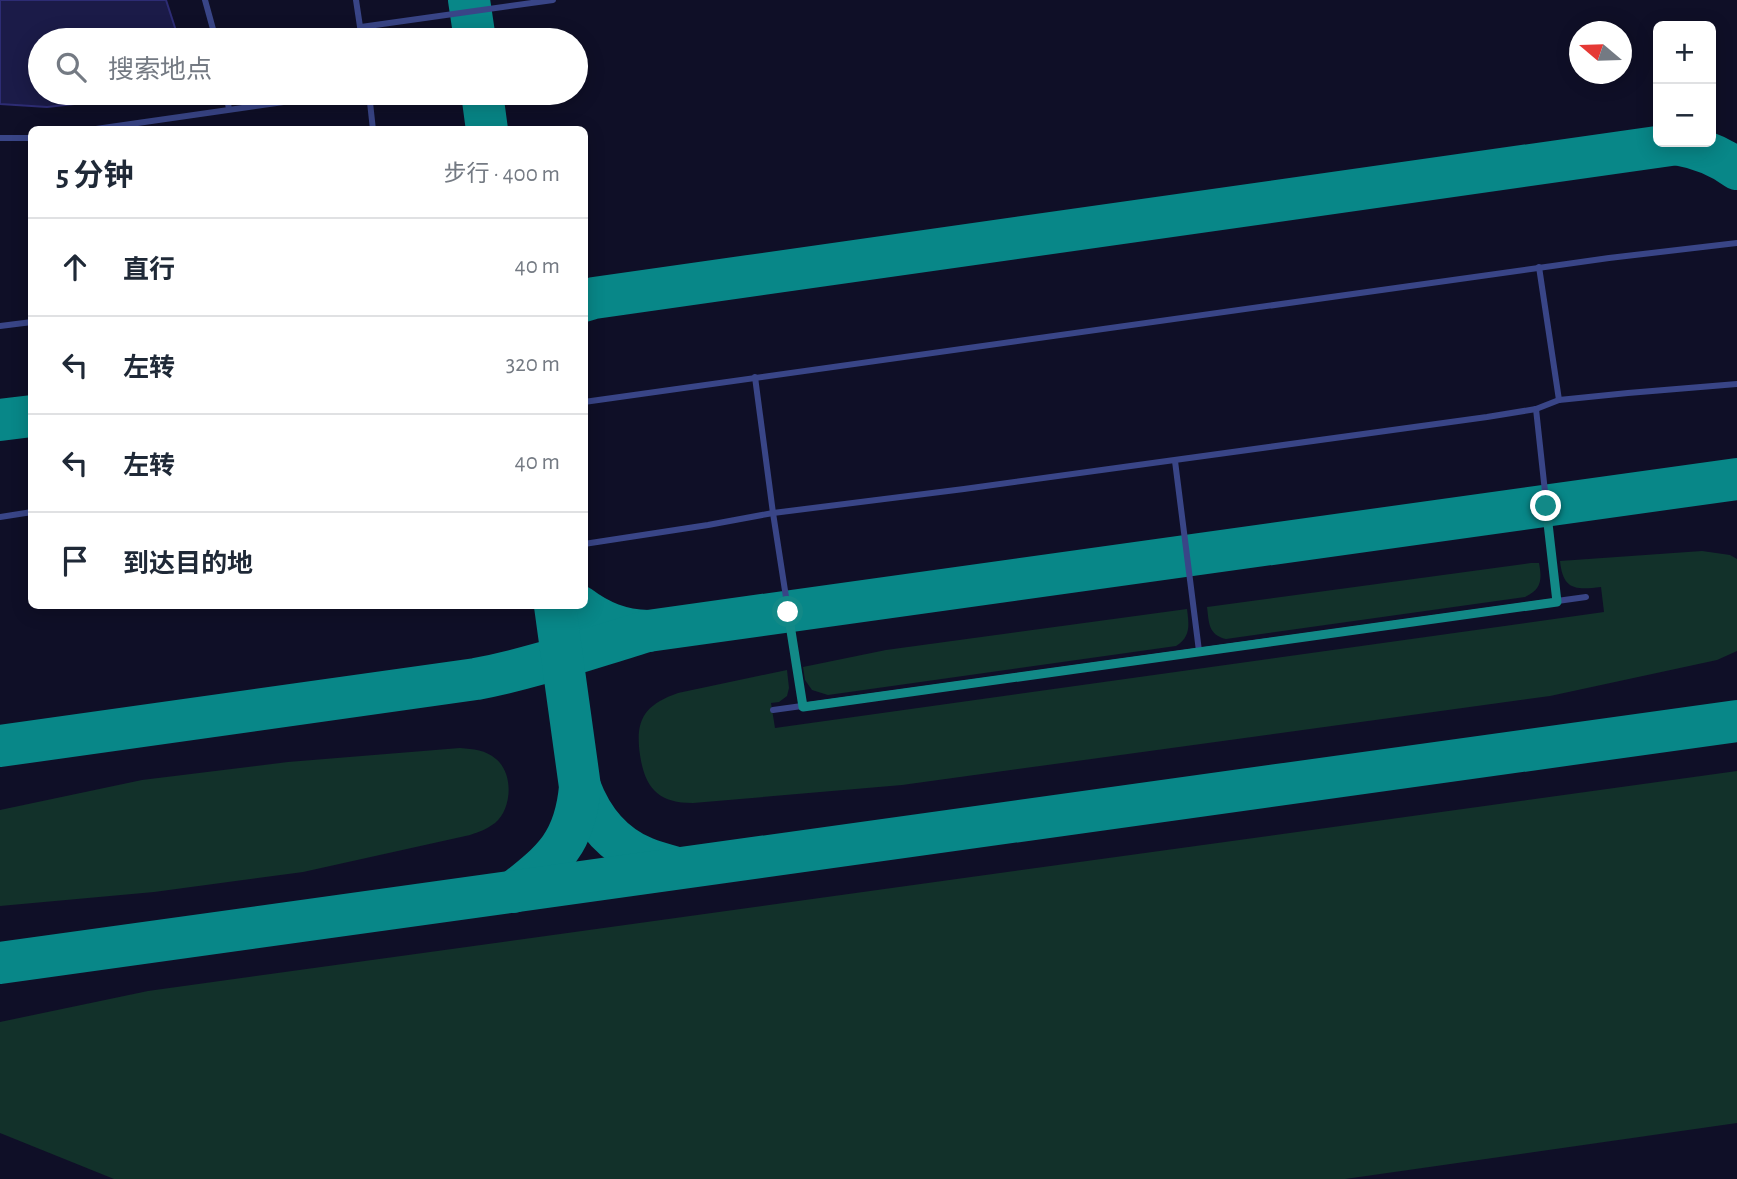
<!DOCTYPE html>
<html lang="zh">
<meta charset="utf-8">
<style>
body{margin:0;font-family:"Alegreya Sans","Noto Sans SC",sans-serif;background:#f2f2f3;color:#1f2937}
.controls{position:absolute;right:21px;top:21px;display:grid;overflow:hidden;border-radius:10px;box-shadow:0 4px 18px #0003}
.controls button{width:63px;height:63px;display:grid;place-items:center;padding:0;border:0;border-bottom:2px solid #e0e1e3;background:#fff;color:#1f2937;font:35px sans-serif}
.compass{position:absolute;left:1569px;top:21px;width:63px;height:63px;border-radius:50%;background:#fff;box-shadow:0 4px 18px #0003;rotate:289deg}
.stop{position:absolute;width:21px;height:21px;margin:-16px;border:5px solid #128987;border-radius:50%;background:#fff}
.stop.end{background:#128987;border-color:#fff;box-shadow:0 2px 7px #0008}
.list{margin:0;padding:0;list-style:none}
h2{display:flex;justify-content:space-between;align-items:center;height:91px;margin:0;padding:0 28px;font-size:30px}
h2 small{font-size:23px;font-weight:400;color:#747a83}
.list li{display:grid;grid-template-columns:46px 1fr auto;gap:21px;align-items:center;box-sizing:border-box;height:98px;padding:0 28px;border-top:2px solid #e0e1e3}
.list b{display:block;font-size:26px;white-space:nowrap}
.list em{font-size:23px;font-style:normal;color:#747a83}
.icon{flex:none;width:38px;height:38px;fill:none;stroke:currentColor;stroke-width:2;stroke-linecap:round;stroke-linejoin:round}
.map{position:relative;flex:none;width:1737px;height:1179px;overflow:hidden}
.search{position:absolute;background:#fff;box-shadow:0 4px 18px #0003;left:28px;top:28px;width:560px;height:77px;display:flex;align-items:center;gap:18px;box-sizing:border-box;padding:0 24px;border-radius:38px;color:#747a83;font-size:26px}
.panel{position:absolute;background:#fff;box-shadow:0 4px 18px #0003;left:28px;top:126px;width:560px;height:483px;border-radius:10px}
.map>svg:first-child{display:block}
</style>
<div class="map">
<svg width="1737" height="1179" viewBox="0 0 1737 1179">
<rect width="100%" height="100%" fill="#0f0f27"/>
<g fill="#12312a">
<path d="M1702,551L1730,555L1737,559V651L1717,660L1550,696L902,785L693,803C658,803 645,788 640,755C635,720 644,705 678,693L787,670L789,688L787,696L779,702L771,703L775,728L1604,612L1601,587C1575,590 1563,590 1560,561Z"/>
<path d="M1531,563H1539C1542,579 1542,589 1525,597L1226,639C1208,635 1209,622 1207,607Z"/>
<path d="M1187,609C1189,625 1191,637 1176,646L828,695L812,690L805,680L803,667L886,650Z"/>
<path d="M460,748C473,749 486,750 496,759C514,774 512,809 495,823C487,829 479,832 470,835L303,872L154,892L0,906V810L142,780L288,762Z"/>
<polygon points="1737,771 1737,1123 1345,1179 114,1179 0,1133 0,1022 148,991"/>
</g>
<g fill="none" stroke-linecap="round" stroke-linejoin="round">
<g stroke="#088788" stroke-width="42">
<polyline points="469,0 475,40"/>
<polyline points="482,93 487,130"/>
<path d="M1676,144C1699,148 1718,155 1737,169"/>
<polyline points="584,301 594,298 1692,142"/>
<polyline points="0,420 32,416"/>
<path d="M579,606C600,622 621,630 648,631"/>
<path d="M0,746L476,679C534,668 591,648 648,631L1737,479"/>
<path d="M580,787C592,819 613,845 645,858C655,862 666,865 677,868"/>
<path d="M513,892C554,860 575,842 580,787L555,606"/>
<polyline points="0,963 1737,721"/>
</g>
</g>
<polygon fill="#1b1b48" stroke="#2d2c74" stroke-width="2" points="0,0 166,0 179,40 40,40 40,93 101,93 101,101 47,107 0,104"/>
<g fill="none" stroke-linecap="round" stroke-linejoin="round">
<g stroke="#394587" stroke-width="6">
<polyline points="205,0 216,40"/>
<polyline points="356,0 362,40"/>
<polyline points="361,27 553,0"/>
<polyline points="226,93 229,109"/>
<polyline points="369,93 373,130"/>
<polyline points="89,130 347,93"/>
<polyline points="0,138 32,138"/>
<polyline points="1539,267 1559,400"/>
<polyline points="0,326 32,322"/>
<polyline points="755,377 773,513 803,707"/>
<polyline points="584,402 1609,258 1737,243"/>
<polyline points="1536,409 1557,602"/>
<polyline points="1175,461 1199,651"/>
<polyline points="0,517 32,512"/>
<polyline points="584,544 708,525 773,513 964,489 1487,417 1536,409 1559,400 1628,393 1737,384"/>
<polyline points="773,710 1586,597"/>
</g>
</g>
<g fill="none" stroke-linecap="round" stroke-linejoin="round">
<polyline stroke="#128987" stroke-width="9" points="788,612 803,707 1557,602 1546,506"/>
</g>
</svg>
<div class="controls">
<button>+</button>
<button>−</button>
</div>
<svg class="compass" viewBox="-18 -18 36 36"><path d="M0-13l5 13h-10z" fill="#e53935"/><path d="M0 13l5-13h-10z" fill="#747a83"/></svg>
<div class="stop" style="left:788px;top:612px"></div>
<div class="stop end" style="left:1546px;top:506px"></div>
<div class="search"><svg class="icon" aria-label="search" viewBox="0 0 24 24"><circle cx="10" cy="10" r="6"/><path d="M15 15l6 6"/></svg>搜索地点</div>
<section class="panel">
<h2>5 分钟<small>步行 · 400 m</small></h2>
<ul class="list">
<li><svg class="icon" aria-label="ahead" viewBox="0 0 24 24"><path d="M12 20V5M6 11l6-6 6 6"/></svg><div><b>直行</b></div><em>40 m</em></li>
<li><svg class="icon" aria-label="left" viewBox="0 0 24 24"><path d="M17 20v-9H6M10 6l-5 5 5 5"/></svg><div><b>左转</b></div><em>320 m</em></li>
<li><svg class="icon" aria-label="left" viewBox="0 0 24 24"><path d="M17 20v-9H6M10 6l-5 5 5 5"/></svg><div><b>左转</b></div><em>40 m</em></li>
<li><svg class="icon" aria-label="arrive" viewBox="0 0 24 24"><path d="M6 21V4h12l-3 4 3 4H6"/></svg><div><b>到达目的地</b></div></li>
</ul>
</section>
</div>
